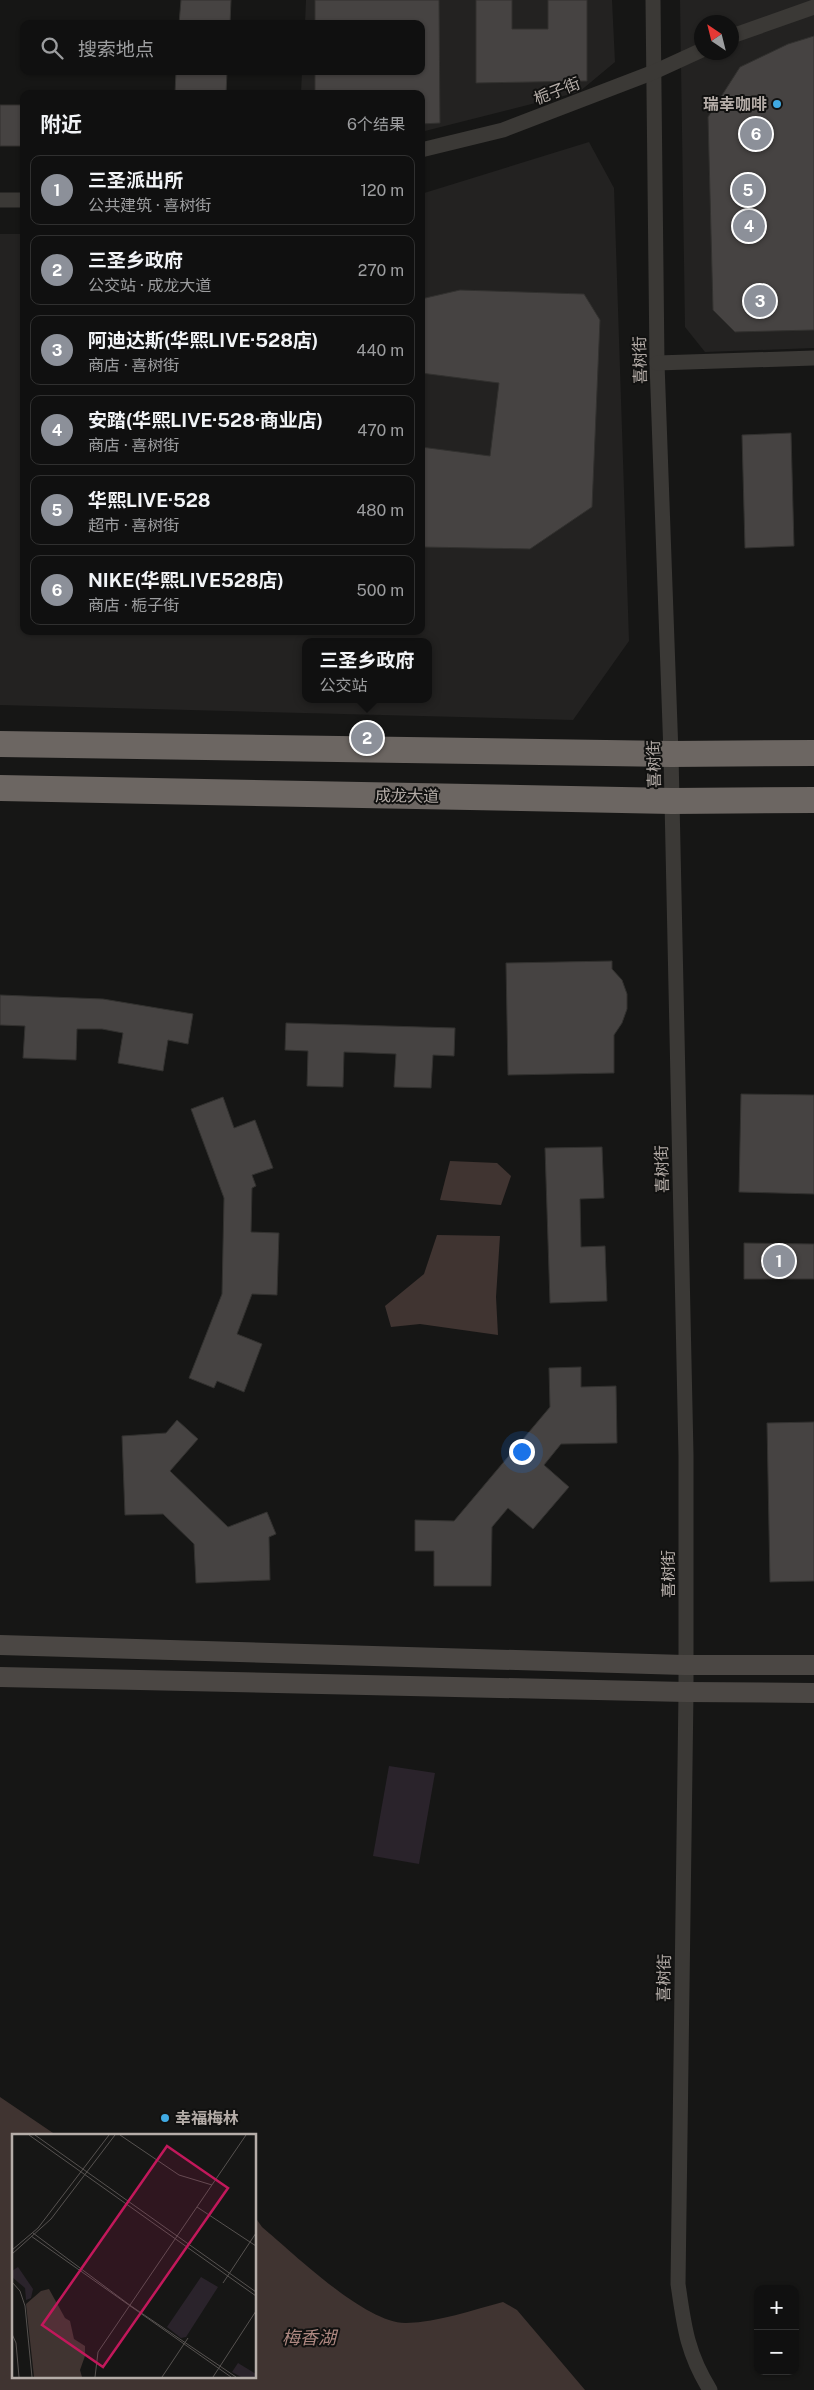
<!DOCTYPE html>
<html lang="zh">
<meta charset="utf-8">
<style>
body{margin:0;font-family:"Public Sans","Noto Sans SC",sans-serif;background:#1e1e1e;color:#f1f3f6}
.controls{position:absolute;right:15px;bottom:15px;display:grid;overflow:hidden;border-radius:10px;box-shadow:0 1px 4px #0004}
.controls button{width:45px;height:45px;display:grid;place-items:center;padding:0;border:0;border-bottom:1px solid #303030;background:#101010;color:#f1f3f6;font:25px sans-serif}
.compass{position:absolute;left:694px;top:15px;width:45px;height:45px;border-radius:50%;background:#101010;box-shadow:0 1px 4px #0004;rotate:325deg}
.you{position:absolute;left:521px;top:1451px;width:18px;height:18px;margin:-12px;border:4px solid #fff;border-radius:50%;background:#1a73e8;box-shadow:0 0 0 8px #1a73e833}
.badge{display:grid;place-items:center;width:32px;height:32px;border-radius:50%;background:#8c9099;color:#fff;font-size:16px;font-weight:700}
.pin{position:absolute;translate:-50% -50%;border:2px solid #fff;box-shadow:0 1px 5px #0006}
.popup{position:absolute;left:302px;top:638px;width:130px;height:65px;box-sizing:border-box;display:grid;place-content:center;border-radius:10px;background:#101010;filter:drop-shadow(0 1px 4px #0005);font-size:16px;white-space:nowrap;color:#9c9d9f}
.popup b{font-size:19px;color:#f1f3f6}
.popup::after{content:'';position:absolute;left:50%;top:100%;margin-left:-10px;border:10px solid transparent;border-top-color:#101010}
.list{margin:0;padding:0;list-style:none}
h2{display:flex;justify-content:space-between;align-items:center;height:65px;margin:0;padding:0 20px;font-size:21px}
h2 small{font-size:16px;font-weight:400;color:#9c9d9f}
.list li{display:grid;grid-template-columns:32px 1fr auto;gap:15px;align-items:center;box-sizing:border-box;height:70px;margin:0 10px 10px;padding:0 10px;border:1px solid #303030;border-radius:10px}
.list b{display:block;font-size:19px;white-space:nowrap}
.list p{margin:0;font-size:16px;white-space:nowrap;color:#9c9d9f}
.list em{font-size:16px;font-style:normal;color:#9c9d9f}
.icon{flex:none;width:28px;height:28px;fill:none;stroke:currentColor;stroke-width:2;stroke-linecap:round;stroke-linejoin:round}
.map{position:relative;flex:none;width:814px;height:2390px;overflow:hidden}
.search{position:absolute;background:#101010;box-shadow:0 1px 4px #0004;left:20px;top:20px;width:405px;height:55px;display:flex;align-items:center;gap:12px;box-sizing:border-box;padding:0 18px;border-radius:10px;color:#9c9d9f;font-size:19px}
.panel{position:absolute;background:#101010;box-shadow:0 1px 4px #0004;left:20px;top:90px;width:405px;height:545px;border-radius:10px}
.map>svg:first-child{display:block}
</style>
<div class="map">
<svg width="814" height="2390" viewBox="0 0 814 2390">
<rect width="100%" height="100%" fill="#161615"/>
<g fill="#232221" fill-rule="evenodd">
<polygon points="306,0 612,0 615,62 579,92 421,132 421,94 301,94 302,71 421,71 421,24 305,24"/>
<path d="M680,0H814V348L705,352L685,327ZM702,22H732V52H702Z"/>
<path d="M589,142L614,188L629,641L573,720L0,705V234H24V631H421V194ZM306,642H428V699H306Z"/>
</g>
<polygon fill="#2a232b" points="389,1766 435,1773 419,1864 373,1856"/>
<g fill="#403431">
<polygon points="450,1161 497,1163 511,1176 501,1205 440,1200"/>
<polygon points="437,1235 500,1236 496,1297 498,1335 420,1324 391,1327 385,1306 424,1274"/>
<path d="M0,2097L56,2135H14V2376H255V2217L262,2227C293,2253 366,2324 406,2323C439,2322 472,2310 503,2302L517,2310L585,2390H0Z"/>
</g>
<g fill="#464342" stroke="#32312f">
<polygon points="181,0 231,0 230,24 179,24"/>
<polygon points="315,0 439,0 440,123 421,124 421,94 315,94 315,71 421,71 421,24 315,24"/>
<polygon points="476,0 512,0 512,29 548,29 548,0 587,0 587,81 476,83"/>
<polygon points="814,36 814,330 735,332 713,310 708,117 740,67 788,44"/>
<polygon points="176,71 227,71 226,94 175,94"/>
<rect x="0" y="105" width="24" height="41"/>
<polygon points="460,290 584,294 600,320 592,507 530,549 421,547 421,447 490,456 499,383 421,373 421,299"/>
<polygon points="791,433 794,546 745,548 742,435"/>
<polygon points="612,961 612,969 622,980 627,994 627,1009 622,1023 614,1035 614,1073 508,1075 506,963"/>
<polygon points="0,995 103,999 193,1014 188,1044 168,1040 163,1071 118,1063 123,1033 102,1029 77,1029 76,1060 23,1058 25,1026 0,1025"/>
<polygon points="286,1023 455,1028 454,1056 433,1055 431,1088 394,1087 396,1054 344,1052 343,1087 307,1086 308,1051 285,1050"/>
<polygon points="741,1094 814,1095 814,1194 739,1192"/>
<polygon points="223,1097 234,1128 255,1120 273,1168 252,1175 256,1186 252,1188 251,1232 279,1233 277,1295 252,1294 237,1334 262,1344 244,1392 217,1381 214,1388 189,1378 222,1294 224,1198 191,1109"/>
<polygon points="602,1147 604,1198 580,1199 581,1247 605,1246 607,1301 550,1303 545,1148"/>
<polygon points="744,1243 814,1244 814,1279 744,1279"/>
<polygon points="581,1367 581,1387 616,1386 617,1443 561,1444 544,1465 569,1487 533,1529 508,1508 492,1527 491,1586 434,1586 434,1551 415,1551 415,1520 454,1521 550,1407 549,1368"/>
<polygon points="177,1420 198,1439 170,1471 228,1527 267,1512 276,1534 269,1537 270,1580 196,1583 194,1544 163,1514 125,1515 122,1436 166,1433"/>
<polygon points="814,1422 814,1581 770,1582 767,1423"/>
</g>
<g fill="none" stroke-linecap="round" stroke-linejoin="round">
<g stroke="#3b3936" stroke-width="15">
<path d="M653,0L657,363L671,754L686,1455V1692L678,2284C684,2326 687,2353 710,2390"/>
<polyline points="732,36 814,7"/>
<polyline points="421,150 503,130 654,72 702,50"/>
<polyline points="0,200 24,200"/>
<polyline points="657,363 814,358"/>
</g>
<g stroke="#4b4744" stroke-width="20">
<polyline points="0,1645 684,1665 814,1665"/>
<polyline points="0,1677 686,1692 814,1693"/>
</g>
<g stroke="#6c6662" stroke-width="26">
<polyline points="0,744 671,754 814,753"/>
<polyline points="0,788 672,801 814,800"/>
</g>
</g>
<g fill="#40aae3" stroke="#111110" stroke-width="2">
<circle cx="777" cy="104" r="5"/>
<circle cx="165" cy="2118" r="5"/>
</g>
<g text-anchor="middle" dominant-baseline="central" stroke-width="4" stroke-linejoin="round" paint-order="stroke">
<g font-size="16" fill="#b5ada8" stroke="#111110">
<text transform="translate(557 91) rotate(-21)">栀子街</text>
<text transform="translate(640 360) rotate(-91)">喜树街</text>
<text transform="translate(654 764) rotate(-91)">喜树街</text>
<text transform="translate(407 796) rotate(1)">成龙大道</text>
<text transform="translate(662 1169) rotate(-91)">喜树街</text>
<text transform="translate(668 1574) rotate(-90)">喜树街</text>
<text transform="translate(664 1978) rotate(-89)">喜树街</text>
</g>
<g font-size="16" font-weight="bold" fill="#b5ada8" stroke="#111110" text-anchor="end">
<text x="767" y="104">瑞幸咖啡</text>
<text x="175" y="2118" text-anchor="start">幸福梅林</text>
</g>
<g font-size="18" font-style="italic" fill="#ae8881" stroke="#111110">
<text x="309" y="2337">梅香湖</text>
</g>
</g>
<g transform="translate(12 2134)">
<rect width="244" height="244" fill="#161615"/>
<path d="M6,133L21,155L19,164L14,166L13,154L0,143V137ZM189,143L206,153L174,203L169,204L155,193ZM226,229L244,240V243H229L220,238Z" fill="#2a232b"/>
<path d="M37,155L53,184L58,187L62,205L73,212V222L68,236L70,243H22L14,170L29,157Z" fill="#403431"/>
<path fill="none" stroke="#565250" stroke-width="1" d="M17,1L244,162M23,1L244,158M108,1L167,41L200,51M185,73L244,112M21,99L119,172L224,243M19,102L219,243M0,116L26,94L97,1M0,120L39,85L103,1M0,148L8,157L13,172L20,243M211,149L244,99M0,200L4,209L7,243M83,243L86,218L234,1M150,243L176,204M201,243L244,177"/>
<path fill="#c2185b" fill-opacity="0.15" stroke="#c2185b" stroke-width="2.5" d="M155,12L216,54L91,233L30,191Z"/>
<rect width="244" height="244" fill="none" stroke="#b5ada8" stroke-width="2.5"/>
</g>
</svg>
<div class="controls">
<button>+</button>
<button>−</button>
</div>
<svg class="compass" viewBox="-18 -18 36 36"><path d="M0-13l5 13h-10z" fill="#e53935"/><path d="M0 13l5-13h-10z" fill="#9c9d9f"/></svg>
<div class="you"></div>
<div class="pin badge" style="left:779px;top:1261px">1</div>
<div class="pin badge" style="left:367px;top:738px">2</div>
<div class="popup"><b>三圣乡政府</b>公交站</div>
<div class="pin badge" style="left:760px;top:301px">3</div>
<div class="pin badge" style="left:749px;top:226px">4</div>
<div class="pin badge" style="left:748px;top:190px">5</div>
<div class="pin badge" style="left:756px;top:134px">6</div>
<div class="search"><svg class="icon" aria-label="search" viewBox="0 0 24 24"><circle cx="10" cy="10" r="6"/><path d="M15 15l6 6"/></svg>搜索地点</div>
<section class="panel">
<h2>附近<small>6个结果</small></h2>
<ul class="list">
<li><span class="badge">1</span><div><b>三圣派出所</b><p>公共建筑 · 喜树街</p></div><em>120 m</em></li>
<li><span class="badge">2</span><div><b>三圣乡政府</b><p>公交站 · 成龙大道</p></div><em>270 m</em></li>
<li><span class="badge">3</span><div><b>阿迪达斯(华熙LIVE·528店)</b><p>商店 · 喜树街</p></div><em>440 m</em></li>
<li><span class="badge">4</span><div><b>安踏(华熙LIVE·528·商业店)</b><p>商店 · 喜树街</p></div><em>470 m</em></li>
<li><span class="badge">5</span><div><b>华熙LIVE·528</b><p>超市 · 喜树街</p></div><em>480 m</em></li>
<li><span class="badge">6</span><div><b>NIKE(华熙LIVE528店)</b><p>商店 · 栀子街</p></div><em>500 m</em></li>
</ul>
</section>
</div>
